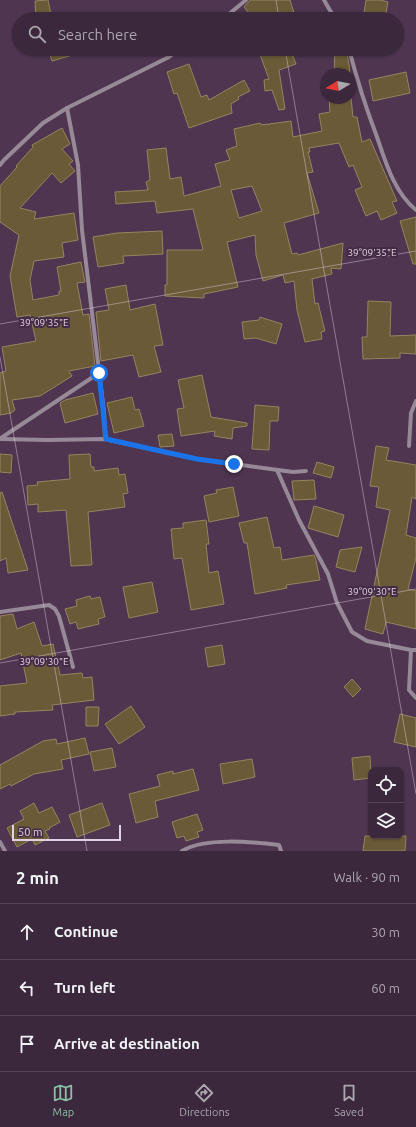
<!DOCTYPE html>
<meta charset="utf-8">
<style>
body{margin:0;font-family:Ubuntu,sans-serif;background:#423043;color:#f1f3f6}
.controls{position:absolute;right:12px;bottom:12px;display:grid;overflow:hidden;border-radius:8px;box-shadow:0 1px 3px #0004}
.controls button{width:36px;height:36px;display:grid;place-items:center;padding:0;border:0;border-bottom:1px solid #544456;background:#3b283c;color:#f1f3f6;font:20px sans-serif}
.compass{position:absolute;left:320px;top:68px;width:36px;height:36px;border-radius:50%;background:#3b283c;box-shadow:0 1px 3px #0004;rotate:260deg}
.scale{position:absolute;left:12px;bottom:10px;width:109px;box-sizing:border-box;padding-left:4px;border:2px solid #e2d1e2;border-top:0;font-size:11px;line-height:14px;white-space:nowrap;color:#e2d1e2;-webkit-text-stroke:3px #442b45;paint-order:stroke}
.stop{position:absolute;width:12px;height:12px;margin:-9px;border:3px solid #1a73e8;border-radius:50%;background:#fff}
.stop.end{background:#1a73e8;border-color:#fff;box-shadow:0 1px 4px #0008}
.list{margin:0;padding:0;list-style:none}
h2{display:flex;justify-content:space-between;align-items:center;height:52px;margin:0;padding:0 16px;font-size:17px}
h2 small{font-size:13px;font-weight:400;color:#aca6af}
.list li{display:grid;grid-template-columns:26px 1fr auto;gap:12px;align-items:center;box-sizing:border-box;height:56px;padding:0 16px;border-top:1px solid #544456}
.list b{display:block;font-size:15px;white-space:nowrap}
.list em{font-size:13px;font-style:normal;color:#aca6af}
.icon{flex:none;width:22px;height:22px;fill:none;stroke:currentColor;stroke-width:2;stroke-linecap:round;stroke-linejoin:round}
.map{position:relative;flex:none;width:416px;height:851px;overflow:hidden}
.search{position:absolute;background:#3b283c;box-shadow:0 1px 3px #0004;left:12px;right:12px;top:12px;height:44px;display:flex;align-items:center;gap:10px;box-sizing:border-box;padding:0 14px;border-radius:22px;color:#aca6af;font-size:15px}
.sheet{height:220px;background:#3b283c}
nav{display:flex;justify-content:space-around;align-items:center;box-sizing:border-box;height:56px;border-top:1px solid #544456;background:#3b283c;font-size:11px;color:#aca6af}
nav a{display:grid;justify-items:center;gap:2px}
nav .on{color:#8abfa5}
.map>svg:first-child{display:block}
</style>
<div class="map">
<svg width="416" height="851" viewBox="0 0 416 851">
<rect width="100%" height="100%" fill="#4f3550"/>
<g fill="#6b5a37" stroke="#95845f" fill-rule="evenodd">
<polygon points="48,0 52,19 36,19 35,1"/>
<polygon points="250,0 290,0 296,19 253,19 244,7"/>
<polygon points="366,0 380,0 388,2 385,19 363,19"/>
<polygon points="48,49 83,49 83,52 52,61"/>
<polygon points="268,49 290,49 296,64 279,70 285,109 279,110 272,90 265,91 264,80 269,79 259,52"/>
<polygon points="335,49 346,49 349,64 350,74 334,74"/>
<polygon points="189,64 201,97 207,95 209,100 244,80 250,91 238,97 239,99 231,104 232,113 189,128 177,93 174,94 167,72"/>
<polygon points="406,72 410,93 373,101 369,80"/>
<path d="M329,98H351L353,117H357L362,142L370,139L397,201L392,202L397,213L381,220L377,211L366,216L355,190L362,187L353,165L349,167L339,143L309,148L310,152H308L313,172L307,173L319,213L284,223L292,254L297,253L298,255L343,243L341,269L331,268L332,274L312,279L315,304L318,303L325,331L321,332L322,339L305,342L297,310L294,281L285,283L283,275L263,281L256,255L255,235L227,242L238,287L204,294V298L165,296V285H167V250H203L193,209L157,213L155,201L116,204L115,192L148,190L146,182L150,180L147,150L166,148L170,179L181,177L184,196L221,186L215,164L230,160L226,150L237,146L234,129L260,123L261,125L268,124L269,125V124L291,121L293,137L322,131L319,114L330,112ZM252,186L262,211L239,218L231,190Z"/>
<polygon points="62,128 70,144 62,149 73,161 69,164 75,171 61,183 52,173 20,208 36,212 34,219 74,213 78,240 62,243 64,257 34,261 30,280 33,300 59,295 59,291 61,291 57,267 81,262 85,282 77,283 83,315 89,314 95,366 69,371 72,376 40,396 12,400 15,410 11,413 0,415 0,373 6,371 2,347 36,341 30,315 17,317 10,276 19,235 0,222 0,186 17,167 16,166 33,147 32,145"/>
<polygon points="416,217 416,264 413,264 400,221"/>
<polygon points="162,231 163,254 123,256 124,263 98,267 93,237 117,233"/>
<polygon points="126,285 130,310 155,304 163,345 154,346 161,372 139,377 133,355 101,361 96,312 109,310 105,289"/>
<polygon points="368,301 391,302 390,336 416,335 416,354 400,353 400,358 363,359 362,337 367,337"/>
<polygon points="260,317 282,324 276,344 256,338 244,339 242,322 259,320"/>
<polygon points="202,375 211,417 247,423 247,426 233,428 232,439 214,436 215,431 181,436 177,409 184,408 178,380"/>
<polygon points="93,393 98,414 65,423 60,403 65,400"/>
<polygon points="132,397 135,410 139,409 144,426 114,433 107,403"/>
<polygon points="255,405 279,407 278,421 270,421 269,450 252,449"/>
<polygon points="172,434 174,446 160,447 158,435"/>
<polygon points="376,446 389,448 386,460 416,465 416,499 412,497 406,535 416,538 416,558 408,589 416,591 416,629 386,622 383,634 365,629 390,510 376,507 379,487 370,486"/>
<polygon points="0,454 12,455 11,473 0,472"/>
<polygon points="90,454 91,467 94,467 94,471 118,468 119,475 125,474 128,493 123,494 125,507 88,512 92,565 71,566 66,510 38,512 38,504 28,505 27,486 38,485 37,482 70,479 69,455"/>
<polygon points="317,462 334,467 331,478 313,473"/>
<polygon points="314,480 316,499 294,500 292,481"/>
<polygon points="233,487 239,516 209,522 204,496 217,493 216,490"/>
<polygon points="2,492 28,570 8,573 6,558 0,561 0,493"/>
<polygon points="314,506 344,515 338,537 308,528"/>
<polygon points="267,517 274,548 280,547 282,560 314,555 316,560 320,580 286,585 287,588 255,594 247,543 244,543 239,523"/>
<polygon points="206,520 209,544 206,544 209,573 218,571 224,604 191,610 182,558 174,559 171,529 183,528 183,523"/>
<polygon points="362,547 355,572 336,567 340,550"/>
<polygon points="152,582 158,612 129,618 123,587"/>
<polygon points="90,596 91,599 100,597 105,617 98,619 99,624 78,629 76,622 70,624 65,609 77,606 76,600"/>
<polygon points="13,614 17,629 34,622 42,646 53,644 60,675 82,673 83,678 92,677 94,700 52,705 53,710 15,712 15,714 0,716 0,686 27,683 21,653 0,660 0,616"/>
<polygon points="222,645 225,664 208,667 205,648"/>
<polygon points="352,679 361,689 353,697 344,687"/>
<polygon points="131,706 145,727 119,744 105,724"/>
<polygon points="86,707 99,707 98,726 86,726"/>
<polygon points="400,714 416,718 416,747 394,742"/>
<polygon points="85,738 89,754 61,760 63,769 34,774 11,786 10,784 0,789 0,765 43,741 56,739 57,744"/>
<polygon points="112,748 116,767 94,771 90,752"/>
<polygon points="370,756 371,778 354,780 352,758"/>
<polygon points="252,759 255,777 223,784 220,764"/>
<polygon points="193,769 199,790 155,801 158,817 136,823 129,794 160,786 157,775 173,771 173,774"/>
<polygon points="34,803 39,813 52,807 60,822 49,828 50,829 45,831 49,838 35,845 32,839 17,847 7,828 24,819 20,811"/>
<polygon points="102,803 110,825 77,837 69,815"/>
<polygon points="197,814 203,830 197,832 199,837 186,841 184,836 177,838 172,822"/>
<polygon points="365,836 406,836 405,851 363,851"/>
</g>
<g fill="none" stroke-linecap="round" stroke-linejoin="round">
<g stroke="#978997" stroke-width="4">
<polyline points="324,0 335,19"/>
<polyline points="223,19 246,0"/>
<path d="M349,49C357,80 366,108 377,137C386,163 394,192 416,210"/>
<polyline points="67,108 78,165 82,230 104,412 105,439"/>
<polyline points="0,165 4,160 43,123 67,108 169,57 180,49"/>
<polyline points="1,438 99,373"/>
<polyline points="0,439 48,440 105,439 197,459 293,472 306,471"/>
<polyline points="409,446 411,413 416,401"/>
<polyline points="277,470 299,520 328,574 337,603 352,632 367,641 411,650 416,650"/>
<polyline points="0,612 49,605 55,609 59,616 73,667"/>
<polyline points="411,650 409,690 416,698"/>
<polyline points="0,842 5,851"/>
<path d="M182,851C204,837 253,842 279,845L281,851"/>
</g>
</g>
<g fill="none" stroke-linecap="round" stroke-linejoin="round">
<polyline stroke="#1a73e8" stroke-width="5" points="99,373 106,439 197,459 234,464"/>
</g>
<path fill="none" stroke="#e2d1e2" stroke-width="1" stroke-opacity="0.45" d="M276,0L279,19M285,49L416,794M0,324L416,251M0,357L87,851M0,663L416,589"/>
<g font-size="10" text-anchor="middle" fill="#e2d1e2" stroke="#442b45" stroke-width="4" stroke-linejoin="round" paint-order="stroke">
<text x="372" y="256">39°09'35"E</text>
<text x="44" y="326">39°09'35"E</text>
<text x="372" y="595">39°09'30"E</text>
<text x="44" y="665">39°09'30"E</text>
</g>
</svg>
<div class="controls">
<button><svg class="icon" aria-label="locate" viewBox="0 0 24 24"><circle cx="12" cy="12" r="6"/><path d="M12 2v4M12 18v4M2 12h4M18 12h4"/></svg></button>
<button><svg class="icon" aria-label="layers" viewBox="0 0 24 24"><path d="M12 4l9 5-9 5-9-5zM3 14l9 5 9-5"/></svg></button>
</div>
<svg class="compass" viewBox="-18 -18 36 36"><path d="M0-13l5 13h-10z" fill="#e53935"/><path d="M0 13l5-13h-10z" fill="#aca6af"/></svg>
<div class="scale">50 m</div>
<div class="stop" style="left:99px;top:373px"></div>
<div class="stop end" style="left:234px;top:464px"></div>
<div class="search"><svg class="icon" aria-label="search" viewBox="0 0 24 24"><circle cx="10" cy="10" r="6"/><path d="M15 15l6 6"/></svg>Search here</div>
</div>
<section class="sheet">
<h2>2 min<small>Walk · 90 m</small></h2>
<ul class="list">
<li><svg class="icon" aria-label="ahead" viewBox="0 0 24 24"><path d="M12 20V5M6 11l6-6 6 6"/></svg><div><b>Continue</b></div><em>30 m</em></li>
<li><svg class="icon" aria-label="left" viewBox="0 0 24 24"><path d="M17 20v-9H6M10 6l-5 5 5 5"/></svg><div><b>Turn left</b></div><em>60 m</em></li>
<li><svg class="icon" aria-label="arrive" viewBox="0 0 24 24"><path d="M6 21V4h12l-3 4 3 4H6"/></svg><div><b>Arrive at destination</b></div></li>
</ul>
</section>
<nav>
<a class="on"><svg class="icon" aria-label="map" viewBox="0 0 24 24"><path d="M3 6l6-2 6 2 6-2v14l-6 2-6-2-6 2zM9 4v14M15 6v14"/></svg>Map</a>
<a><svg class="icon" aria-label="directions" viewBox="0 0 24 24"><path d="M12 3l9 9-9 9-9-9zM9 14v-3h6M13 9l2 2-2 2"/></svg>Directions</a>
<a><svg class="icon" aria-label="saved" viewBox="0 0 24 24"><path d="M7 4h10v16l-5-4-5 4z"/></svg>Saved</a>
</nav>
